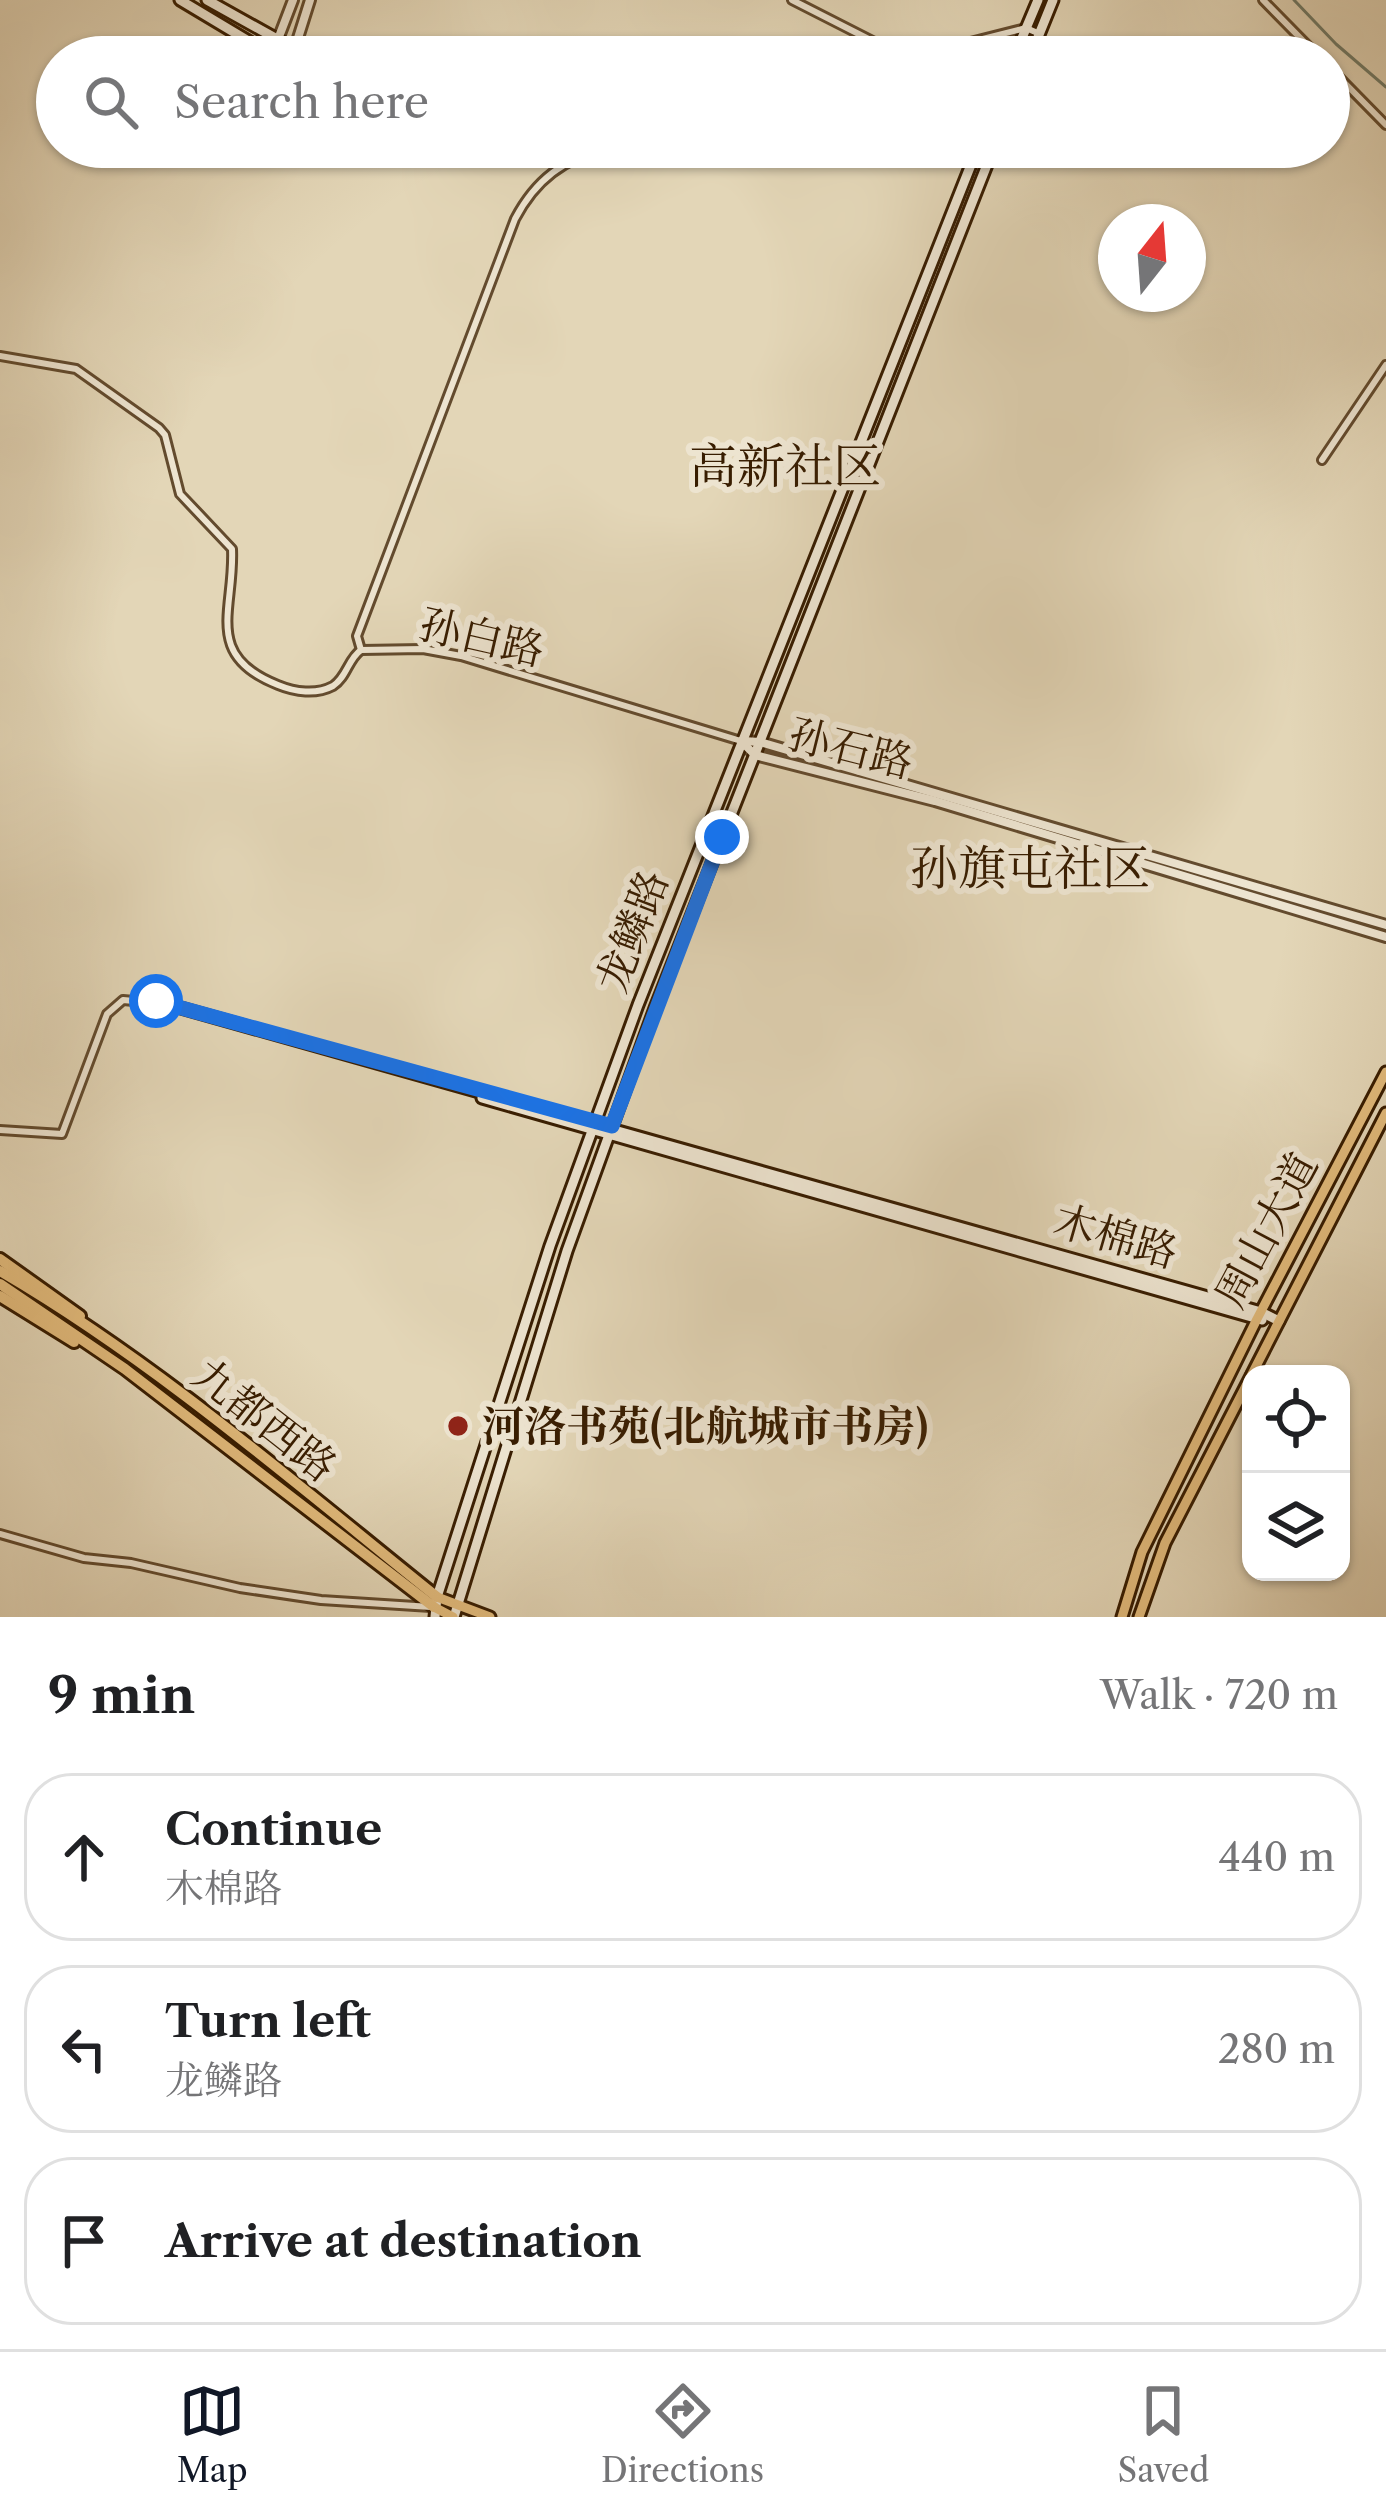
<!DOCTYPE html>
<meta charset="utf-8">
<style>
body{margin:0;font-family:"Libre Caslon Text","Noto Serif SC",serif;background:#f6f6f6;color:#202124}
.controls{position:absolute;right:36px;bottom:36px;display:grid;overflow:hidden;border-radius:24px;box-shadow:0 3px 9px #0004}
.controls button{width:108px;height:108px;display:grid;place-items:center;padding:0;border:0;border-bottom:3px solid #e0e0e0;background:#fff;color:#202124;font:60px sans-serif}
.compass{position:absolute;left:1098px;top:204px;width:108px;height:108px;border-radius:50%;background:#fff;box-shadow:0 3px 9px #0004;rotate:17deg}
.stop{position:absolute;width:36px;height:36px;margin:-27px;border:9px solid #1a73e8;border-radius:50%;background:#fff}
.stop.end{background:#1a73e8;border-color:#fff;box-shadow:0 3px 12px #0008}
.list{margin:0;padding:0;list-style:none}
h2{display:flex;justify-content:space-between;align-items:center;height:156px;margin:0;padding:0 48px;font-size:51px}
h2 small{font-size:39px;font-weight:400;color:#757577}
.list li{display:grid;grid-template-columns:78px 1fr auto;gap:36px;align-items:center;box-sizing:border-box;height:168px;margin:0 24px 24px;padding:0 24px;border:3px solid #e0e0e0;border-radius:48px}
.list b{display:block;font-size:45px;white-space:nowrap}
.list p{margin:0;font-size:39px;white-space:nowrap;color:#757577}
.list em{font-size:39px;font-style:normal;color:#757577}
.icon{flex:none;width:66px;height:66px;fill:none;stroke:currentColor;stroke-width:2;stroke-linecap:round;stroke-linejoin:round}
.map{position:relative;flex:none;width:1386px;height:1617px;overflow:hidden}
.search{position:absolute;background:#fff;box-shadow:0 3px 9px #0004;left:36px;right:36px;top:36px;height:132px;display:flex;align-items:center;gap:30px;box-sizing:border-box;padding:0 42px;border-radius:66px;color:#757577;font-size:45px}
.sheet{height:732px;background:#fff}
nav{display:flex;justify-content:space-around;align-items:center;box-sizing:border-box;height:168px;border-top:3px solid #e0e0e0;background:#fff;font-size:33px;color:#757577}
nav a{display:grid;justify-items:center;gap:6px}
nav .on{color:#111827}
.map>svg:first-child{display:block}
</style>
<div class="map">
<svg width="1386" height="1617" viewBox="0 0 1386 1617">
<rect width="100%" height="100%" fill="#e3d6b7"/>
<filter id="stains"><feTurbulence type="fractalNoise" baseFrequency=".00167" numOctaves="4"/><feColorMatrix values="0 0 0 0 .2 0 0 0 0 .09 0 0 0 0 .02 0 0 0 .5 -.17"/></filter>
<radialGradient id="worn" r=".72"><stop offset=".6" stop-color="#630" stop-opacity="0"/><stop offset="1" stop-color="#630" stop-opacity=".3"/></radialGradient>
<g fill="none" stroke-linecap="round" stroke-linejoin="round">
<polyline stroke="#707b68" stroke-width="3" points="1294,0 1336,44 1386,87"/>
<g stroke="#634b2e" stroke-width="12">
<g id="minor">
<polyline points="792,0 904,57"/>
<polyline points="1263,0 1319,57"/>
<polyline points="911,57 1026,28 1040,34"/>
<polyline points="1329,67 1386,125"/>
<path d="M0,356L76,369L159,428L165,435L180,494L232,549C235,609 202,655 278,685C295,692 316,695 333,686C347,677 348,659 361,650L423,649L461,656L741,741"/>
<polyline points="1322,460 1386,365"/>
<path d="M361,650L357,636L515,219C536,179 563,160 607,147"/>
<polyline points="0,1130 62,1134 107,1014 123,1000 145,1002"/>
<polyline points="0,1534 84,1558 131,1563 240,1588 321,1600 431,1607"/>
</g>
</g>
<g stroke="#634b2e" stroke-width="14">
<g id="tertiary">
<polyline points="272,55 293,0"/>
<polyline points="292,57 310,0"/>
<polyline points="741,741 755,755 935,801 1386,937"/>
<polyline points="743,741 760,742 1386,925"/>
</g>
</g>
<g stroke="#381d01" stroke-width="15">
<g id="secondary">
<polyline points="180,0 275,57"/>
<polyline points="207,0 295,49"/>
<polyline points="1014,57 1038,0"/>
<polyline points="1030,57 1053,0"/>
<polyline points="145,1002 156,1001 1261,1312 1279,1321"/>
<polyline points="482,1098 1262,1320"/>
<polyline points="435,1617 437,1597 550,1246 638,1005 978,147"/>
<polyline points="454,1617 567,1251 655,1008 994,147"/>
</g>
</g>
<g stroke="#381d01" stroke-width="15">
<g id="primary">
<polyline points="1252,1374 1386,1113"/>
<polyline points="437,1597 490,1617"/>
<polyline points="434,1607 453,1617"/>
<polyline points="1122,1617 1142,1552 1257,1319 1386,1072"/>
<polyline points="1139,1617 1165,1543 1251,1376"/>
</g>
</g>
<g stroke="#381d01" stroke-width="16">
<g id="trunk">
<polyline points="0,1259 80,1316"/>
<path d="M0,1271C156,1362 296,1484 437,1597"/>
<polyline points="0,1284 125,1369 434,1607"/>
<polyline points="0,1296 74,1342"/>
</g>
</g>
<use href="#minor" stroke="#ede4d0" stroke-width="6"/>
<use href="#tertiary" stroke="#ede4d0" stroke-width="8"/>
<use href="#secondary" stroke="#ede4d0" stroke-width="9"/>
<use href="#primary" stroke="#e2bb7c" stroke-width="9"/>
<use href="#trunk" stroke="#e2bb7c" stroke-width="10"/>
</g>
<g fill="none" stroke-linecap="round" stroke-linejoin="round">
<polyline stroke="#1a73e8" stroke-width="15" points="156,1001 612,1126 722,837"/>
</g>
<circle fill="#8f2418" stroke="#ede4d0" stroke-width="4.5" cx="458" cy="1426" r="12"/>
<g text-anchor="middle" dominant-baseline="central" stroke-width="12" stroke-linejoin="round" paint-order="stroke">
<g font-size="42" fill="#381d01" stroke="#ede4d0">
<text transform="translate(482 637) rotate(13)">孙白路</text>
<text transform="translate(851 748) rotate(14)">孙石路</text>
<text transform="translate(632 931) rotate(-69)">龙鳞路</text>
<text transform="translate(1266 1230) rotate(-62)">周山大道</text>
<text transform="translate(1116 1236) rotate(16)">木棉路</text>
<text transform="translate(265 1420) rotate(38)">九都西路</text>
</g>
<g font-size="42" font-weight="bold" fill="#381d01" stroke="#ede4d0" text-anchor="start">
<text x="482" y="1426">河洛书苑(北航城市书房)</text>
</g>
<g font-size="48" fill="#381d01" stroke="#ede4d0">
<text x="785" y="465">高新社区</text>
<text x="1030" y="867">孙旗屯社区</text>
</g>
</g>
<rect width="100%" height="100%" filter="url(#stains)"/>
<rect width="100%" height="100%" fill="url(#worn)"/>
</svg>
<div class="controls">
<button><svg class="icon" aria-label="locate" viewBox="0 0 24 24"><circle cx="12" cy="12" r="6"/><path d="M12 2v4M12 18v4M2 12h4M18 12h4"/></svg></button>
<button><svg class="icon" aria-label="layers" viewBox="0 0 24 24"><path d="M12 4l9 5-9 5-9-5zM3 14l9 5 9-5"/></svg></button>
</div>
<svg class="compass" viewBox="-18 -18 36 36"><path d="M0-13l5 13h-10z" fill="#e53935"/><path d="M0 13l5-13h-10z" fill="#757577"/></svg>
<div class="stop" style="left:156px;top:1001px"></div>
<div class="stop end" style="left:722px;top:837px"></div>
<div class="search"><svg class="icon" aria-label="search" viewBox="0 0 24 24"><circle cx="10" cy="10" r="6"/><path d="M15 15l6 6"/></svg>Search here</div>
</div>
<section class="sheet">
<h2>9 min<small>Walk · 720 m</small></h2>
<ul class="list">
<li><svg class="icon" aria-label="ahead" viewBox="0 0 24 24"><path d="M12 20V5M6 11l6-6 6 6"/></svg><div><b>Continue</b><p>木棉路</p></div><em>440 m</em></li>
<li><svg class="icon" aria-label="left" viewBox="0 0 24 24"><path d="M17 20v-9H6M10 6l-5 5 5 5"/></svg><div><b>Turn left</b><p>龙鳞路</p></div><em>280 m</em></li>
<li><svg class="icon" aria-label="arrive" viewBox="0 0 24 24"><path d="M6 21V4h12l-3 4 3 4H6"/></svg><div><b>Arrive at destination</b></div></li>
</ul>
</section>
<nav>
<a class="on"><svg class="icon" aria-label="map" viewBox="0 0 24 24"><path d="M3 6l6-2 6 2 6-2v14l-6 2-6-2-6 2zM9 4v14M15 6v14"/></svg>Map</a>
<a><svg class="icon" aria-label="directions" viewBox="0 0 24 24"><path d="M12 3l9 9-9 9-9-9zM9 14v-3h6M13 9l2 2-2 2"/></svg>Directions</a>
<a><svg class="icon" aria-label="saved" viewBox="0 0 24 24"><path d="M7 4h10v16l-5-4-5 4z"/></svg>Saved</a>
</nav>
